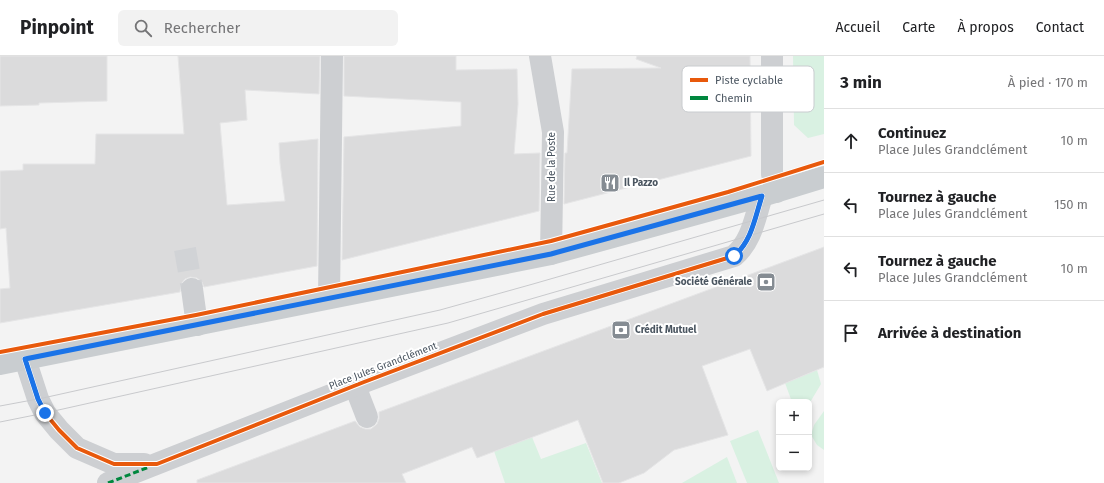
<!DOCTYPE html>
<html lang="fr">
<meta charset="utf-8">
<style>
body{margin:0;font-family:"Fira Sans",sans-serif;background:#f2f2f2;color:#202124}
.controls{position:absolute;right:12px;bottom:12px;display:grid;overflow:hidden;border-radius:6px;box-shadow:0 2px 6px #0003}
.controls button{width:36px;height:36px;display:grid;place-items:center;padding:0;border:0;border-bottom:1px solid #e0e0e0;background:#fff;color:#202124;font:20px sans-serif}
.stop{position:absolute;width:12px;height:12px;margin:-9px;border:3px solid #1a73e8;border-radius:50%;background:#fff}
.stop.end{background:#1a73e8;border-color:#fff;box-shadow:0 1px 4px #0008}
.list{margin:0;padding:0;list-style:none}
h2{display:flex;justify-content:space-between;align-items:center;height:52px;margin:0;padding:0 16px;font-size:17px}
h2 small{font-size:13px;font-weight:400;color:#757577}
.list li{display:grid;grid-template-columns:26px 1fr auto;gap:12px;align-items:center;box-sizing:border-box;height:64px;padding:0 16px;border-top:1px solid #e0e0e0}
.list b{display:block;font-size:15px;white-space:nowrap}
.list p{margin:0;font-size:13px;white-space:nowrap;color:#757577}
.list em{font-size:13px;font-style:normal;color:#757577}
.icon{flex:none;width:22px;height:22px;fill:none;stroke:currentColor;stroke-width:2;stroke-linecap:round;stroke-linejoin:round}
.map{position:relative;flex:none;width:824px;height:427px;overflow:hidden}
header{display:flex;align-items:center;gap:24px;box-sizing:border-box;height:56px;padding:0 20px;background:#fff;border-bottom:1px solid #e0e0e0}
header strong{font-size:19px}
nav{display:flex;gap:22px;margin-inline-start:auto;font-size:14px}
.search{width:280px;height:36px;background:#f2f2f2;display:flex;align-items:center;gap:10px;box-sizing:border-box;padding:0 14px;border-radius:6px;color:#757577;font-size:15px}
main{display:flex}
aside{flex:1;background:#fff}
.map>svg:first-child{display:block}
</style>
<header>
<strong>Pinpoint</strong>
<div class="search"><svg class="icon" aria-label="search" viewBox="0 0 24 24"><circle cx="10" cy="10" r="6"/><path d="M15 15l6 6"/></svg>Rechercher</div>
<nav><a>Accueil</a><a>Carte</a><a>À propos</a><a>Contact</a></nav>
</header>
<main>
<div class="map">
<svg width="824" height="427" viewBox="0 0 824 427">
<rect width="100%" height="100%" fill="#f3f3f3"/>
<g fill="#d9f1e2">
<polygon points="793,0 824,0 824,78 808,82 794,69"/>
<polygon points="817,314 821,328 809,348 809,346 792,346 785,327"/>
<polygon points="824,355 824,394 817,389 811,379 814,369"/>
<polygon points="758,374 779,427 747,427 730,385"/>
<polygon points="532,381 541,403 586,387 602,427 505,427 494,395"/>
<polygon points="727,401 737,427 682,427"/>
</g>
<g fill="#dbdbdc" stroke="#e5e5e6">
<polygon points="0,0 107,0 107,45 39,47 39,49 0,50"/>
<polygon points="178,0 320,0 319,38 245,34 247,64 220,67 227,149 285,145 280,107 279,87 318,83 317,210 204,231 202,226 197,222 190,221 185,223 181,228 180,236 0,267 0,233 10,232 6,172 0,173 0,115 23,114 23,108 95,108 96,78 184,78"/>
<polygon points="344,0 456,0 456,14 517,13 518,48 514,98 540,97 539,155 342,204 344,81 461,70 461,46 344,40"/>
<polygon points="637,0 750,0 751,100 564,148 565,97 567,97 572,13 661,12 636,3"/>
<polygon points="824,191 824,311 767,335 750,293 702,310 728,379 674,394 644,417 619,427 603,427 578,364 477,402 472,391 402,418 406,427 197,427 197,424 355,365 360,371 365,373 371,373 377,368 379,363 379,356"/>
</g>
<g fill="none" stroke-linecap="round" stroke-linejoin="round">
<polyline stroke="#d1d3d6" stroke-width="22" stroke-dasharray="22 11" stroke-linecap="butt" points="185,193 192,233"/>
<g stroke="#cdcfd2" stroke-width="22">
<polyline points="540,0 553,76 551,198"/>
<polyline points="772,0 772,118 776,136"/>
<polyline points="192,233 197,269"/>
<polyline points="329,242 332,0"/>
<polyline points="25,303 38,343 45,357 59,374 77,392 114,408 144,408"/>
<polyline points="355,330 367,361"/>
<path d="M108,427L364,326L543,258L734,200C752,185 755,161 762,140"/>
</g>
<polyline stroke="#c9cdd0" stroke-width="22" points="0,308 551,198 762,140 824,121"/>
<g stroke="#c8c9cc" stroke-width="1">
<polyline points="0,350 43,342 440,254 533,228 824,144"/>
<polyline points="0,366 45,357 448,267 824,158"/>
</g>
<polyline stroke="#00873e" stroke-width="3" stroke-dasharray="6 3" stroke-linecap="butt" points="108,427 149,411"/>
<g stroke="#fff" stroke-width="6">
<g id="cycleway">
<polyline points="0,296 196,259 551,185 728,136 824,106"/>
<path d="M25,303L38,343L45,357L59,374L77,392L114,408H157L364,326L543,258L734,200C752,185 755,161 762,140"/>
</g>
</g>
<use href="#cycleway" stroke="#e8590c" stroke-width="4"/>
</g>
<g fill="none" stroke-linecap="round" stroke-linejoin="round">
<path stroke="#1a73e8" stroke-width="5" d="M45,357L38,343L25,303L551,198L762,140C755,161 752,185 734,200"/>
</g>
<defs>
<g id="restaurant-square" transform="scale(1)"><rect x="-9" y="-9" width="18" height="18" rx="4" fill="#858c93" stroke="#fff"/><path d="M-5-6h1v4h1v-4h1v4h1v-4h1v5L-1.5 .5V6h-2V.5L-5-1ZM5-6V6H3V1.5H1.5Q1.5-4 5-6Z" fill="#fff"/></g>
<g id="bank-square" transform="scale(1)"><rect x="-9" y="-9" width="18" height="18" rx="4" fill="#858c93" stroke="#fff"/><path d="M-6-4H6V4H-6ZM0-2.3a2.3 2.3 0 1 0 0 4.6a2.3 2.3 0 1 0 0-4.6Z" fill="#fff"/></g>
</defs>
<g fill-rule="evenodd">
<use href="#restaurant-square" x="610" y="127"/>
<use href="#bank-square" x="766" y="226"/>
<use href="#bank-square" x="621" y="274"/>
</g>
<g text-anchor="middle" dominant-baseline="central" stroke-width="4" stroke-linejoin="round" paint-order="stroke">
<g font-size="10" fill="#4a5560" stroke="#fff">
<text transform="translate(552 111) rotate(-90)">Rue de la Poste</text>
<text transform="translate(383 310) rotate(-21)">Place Jules Grandclément</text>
</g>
<g font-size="10" font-weight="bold" fill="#4a5560" stroke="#fff" text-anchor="start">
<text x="624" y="127">Il Pazzo</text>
<text x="752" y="226" text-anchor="end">Société Générale</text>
<text x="635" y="274">Crédit Mutuel</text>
</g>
</g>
<rect x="682" y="10" width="132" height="46" rx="6" fill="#fff" stroke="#c9cccf" stroke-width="1"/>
<rect x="690" y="22" width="18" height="4" fill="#e8590c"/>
<rect x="690" y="40" width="18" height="4" fill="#00873e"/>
<g font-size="11" fill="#4a5560">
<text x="715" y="28">Piste cyclable</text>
<text x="715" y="46">Chemin</text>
</g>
</svg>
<div class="controls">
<button>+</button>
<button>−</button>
</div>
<div class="stop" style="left:734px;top:200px"></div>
<div class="stop end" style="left:45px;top:357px"></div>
</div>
<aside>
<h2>3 min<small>À pied · 170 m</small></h2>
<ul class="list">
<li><svg class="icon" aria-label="ahead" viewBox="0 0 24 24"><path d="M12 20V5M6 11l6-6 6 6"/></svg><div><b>Continuez</b><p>Place Jules Grandclément</p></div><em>10 m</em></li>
<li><svg class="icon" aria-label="left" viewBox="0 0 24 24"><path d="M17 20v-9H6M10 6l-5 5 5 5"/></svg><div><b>Tournez à gauche</b><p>Place Jules Grandclément</p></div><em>150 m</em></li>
<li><svg class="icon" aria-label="left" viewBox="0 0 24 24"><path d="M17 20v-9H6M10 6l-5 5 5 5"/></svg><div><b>Tournez à gauche</b><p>Place Jules Grandclément</p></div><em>10 m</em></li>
<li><svg class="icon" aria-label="arrive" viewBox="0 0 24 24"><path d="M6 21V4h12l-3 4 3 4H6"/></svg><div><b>Arrivée à destination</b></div></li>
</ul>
</aside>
</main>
